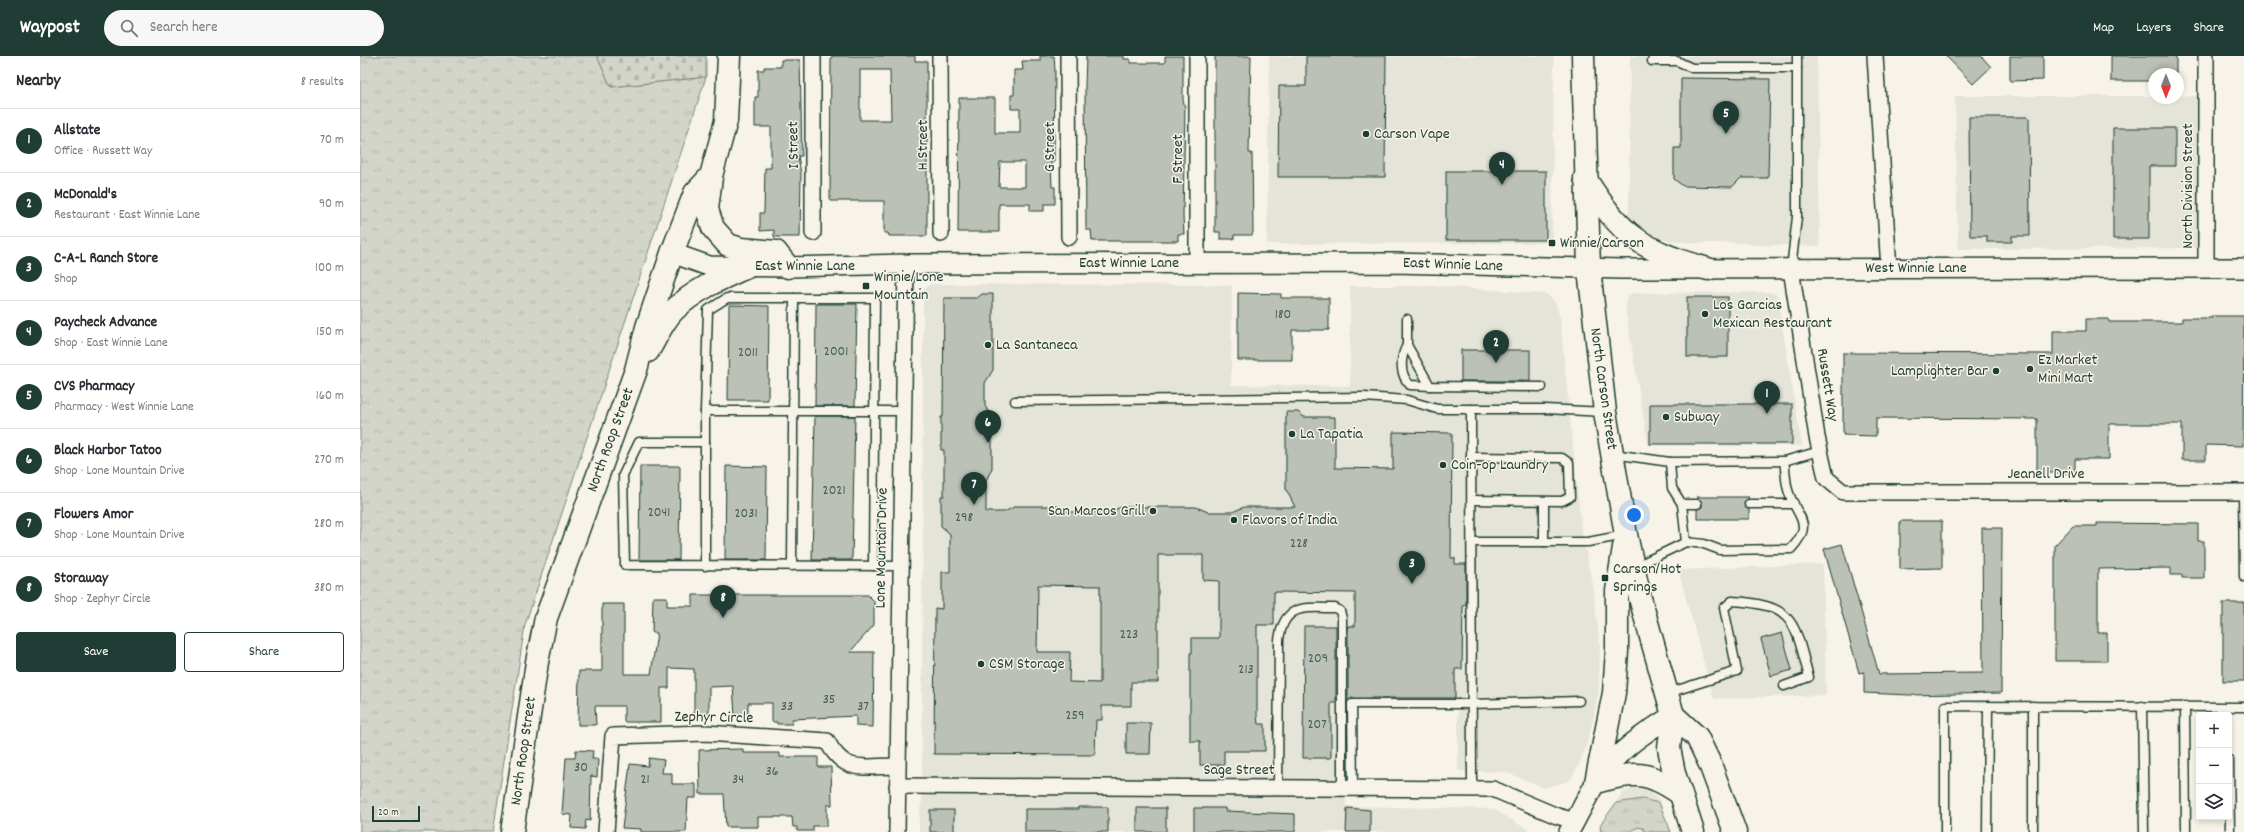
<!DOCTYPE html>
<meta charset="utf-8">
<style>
body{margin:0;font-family:Dekko,sans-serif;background:#f7f7f7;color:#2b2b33}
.controls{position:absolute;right:12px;bottom:12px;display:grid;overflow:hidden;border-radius:4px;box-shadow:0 2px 6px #0003}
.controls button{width:36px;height:36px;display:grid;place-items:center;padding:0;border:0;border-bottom:1px solid #e1e1e2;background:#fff;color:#2b2b33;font:20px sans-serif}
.compass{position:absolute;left:1788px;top:12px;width:36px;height:36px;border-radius:50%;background:#fff;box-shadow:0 2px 6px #0003;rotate:180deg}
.scale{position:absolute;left:12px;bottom:10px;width:48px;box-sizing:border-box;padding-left:4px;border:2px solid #1f3d34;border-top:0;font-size:11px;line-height:14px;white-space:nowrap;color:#1f3d34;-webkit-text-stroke:3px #f7f3e8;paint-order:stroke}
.you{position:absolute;left:1274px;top:459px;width:14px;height:14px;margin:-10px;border:3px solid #fff;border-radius:50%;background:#1a73e8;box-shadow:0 0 0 6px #1a73e833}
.badge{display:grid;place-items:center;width:26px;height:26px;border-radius:50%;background:#1f3d34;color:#fff;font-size:13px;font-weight:700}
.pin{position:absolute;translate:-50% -33px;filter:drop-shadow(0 1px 2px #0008)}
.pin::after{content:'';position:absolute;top:21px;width:14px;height:12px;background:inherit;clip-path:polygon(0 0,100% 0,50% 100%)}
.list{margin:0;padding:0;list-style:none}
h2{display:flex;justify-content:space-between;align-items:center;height:52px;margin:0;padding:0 16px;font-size:17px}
h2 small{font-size:13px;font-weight:400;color:#7c7c81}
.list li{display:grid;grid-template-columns:26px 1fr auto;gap:12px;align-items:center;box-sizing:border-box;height:64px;padding:0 16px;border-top:1px solid #e1e1e2}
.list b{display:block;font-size:15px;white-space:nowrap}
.list p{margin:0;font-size:13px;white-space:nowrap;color:#7c7c81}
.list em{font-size:13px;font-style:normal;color:#7c7c81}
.actions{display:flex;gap:8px;padding:12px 16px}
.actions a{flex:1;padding:9px 0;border:1px solid #1f3d34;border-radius:4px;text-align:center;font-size:14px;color:#1f3d34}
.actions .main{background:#1f3d34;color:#fff}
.icon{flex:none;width:22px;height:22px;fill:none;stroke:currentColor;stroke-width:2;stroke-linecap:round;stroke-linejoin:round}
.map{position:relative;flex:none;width:1884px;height:776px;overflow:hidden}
header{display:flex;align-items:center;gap:24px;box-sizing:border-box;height:56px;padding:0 20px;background:#1f3d34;color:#fff}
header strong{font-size:19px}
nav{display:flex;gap:22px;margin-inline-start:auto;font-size:14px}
.search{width:280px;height:36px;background:#f7f7f7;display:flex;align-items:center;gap:10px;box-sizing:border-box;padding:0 14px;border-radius:22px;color:#7c7c81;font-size:15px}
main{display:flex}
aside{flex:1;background:#fff}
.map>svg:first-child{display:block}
</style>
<header>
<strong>Waypost</strong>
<div class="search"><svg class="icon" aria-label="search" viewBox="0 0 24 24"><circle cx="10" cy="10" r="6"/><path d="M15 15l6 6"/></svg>Search here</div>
<nav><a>Map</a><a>Layers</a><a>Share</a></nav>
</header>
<main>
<aside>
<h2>Nearby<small>8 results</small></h2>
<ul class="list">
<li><span class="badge">1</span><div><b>Allstate</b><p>Office · Russett Way</p></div><em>70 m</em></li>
<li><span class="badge">2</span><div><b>McDonald's</b><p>Restaurant · East Winnie Lane</p></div><em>90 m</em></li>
<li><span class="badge">3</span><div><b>C-A-L Ranch Store</b><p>Shop</p></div><em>100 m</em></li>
<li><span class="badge">4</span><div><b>Paycheck Advance</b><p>Shop · East Winnie Lane</p></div><em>150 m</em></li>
<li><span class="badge">5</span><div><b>CVS Pharmacy</b><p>Pharmacy · West Winnie Lane</p></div><em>160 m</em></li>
<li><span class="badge">6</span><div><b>Black Harbor Tatoo</b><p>Shop · Lone Mountain Drive</p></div><em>270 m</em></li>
<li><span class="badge">7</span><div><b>Flowers Amor</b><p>Shop · Lone Mountain Drive</p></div><em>280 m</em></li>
<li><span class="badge">8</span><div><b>Storaway</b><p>Shop · Zephyr Circle</p></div><em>380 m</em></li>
</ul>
<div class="actions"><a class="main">Save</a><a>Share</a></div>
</aside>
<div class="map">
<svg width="1884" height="776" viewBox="0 0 1884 776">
<defs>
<pattern id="grass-tufts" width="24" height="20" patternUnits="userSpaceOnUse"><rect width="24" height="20" fill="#d3d5ca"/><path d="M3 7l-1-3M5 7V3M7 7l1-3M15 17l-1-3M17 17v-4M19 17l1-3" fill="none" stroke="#b5b8ae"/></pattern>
<pattern id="cemetery-stones" width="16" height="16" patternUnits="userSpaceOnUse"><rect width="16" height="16" fill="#d3d5ca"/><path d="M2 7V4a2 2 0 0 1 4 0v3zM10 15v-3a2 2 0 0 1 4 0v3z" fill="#b5b8ae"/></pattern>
</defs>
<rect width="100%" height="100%" fill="#f7f3e8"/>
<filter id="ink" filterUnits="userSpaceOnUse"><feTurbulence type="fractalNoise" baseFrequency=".025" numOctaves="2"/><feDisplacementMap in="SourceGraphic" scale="8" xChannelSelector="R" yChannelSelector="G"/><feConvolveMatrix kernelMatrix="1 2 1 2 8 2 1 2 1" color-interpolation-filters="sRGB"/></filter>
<g filter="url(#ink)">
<g fill="#e5e4d9">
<polygon points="909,0 1194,0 1192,187 907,188"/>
<polygon points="1270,0 1457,0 1460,190 1391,189 1387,187 1333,187 1301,183 1286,179 1272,167 1269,159"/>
<polygon points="1595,40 1794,40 1794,42 1818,42 1818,40 1847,40 1846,192 1598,193"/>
<polygon points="571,228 872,229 871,329 990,330 990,230 1078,230 1187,238 1195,246 1200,262 1221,470 1233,532 1240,589 1239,632 1234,660 1227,687 1218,711 1209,725 1185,732 1145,716 1098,715 1098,652 987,651 986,750 1134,753 1172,776 559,776 559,757 562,746 563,235 565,232"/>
<polygon points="1412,236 1417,239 1442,390 1288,389 1266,257 1266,240 1273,237"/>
<polygon points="1463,508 1466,639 1354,643 1318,514"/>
<polygon points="1283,732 1291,735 1300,745 1312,776 1237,776 1262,737 1271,733"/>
</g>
<g fill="url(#grass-tufts)" stroke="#79897f">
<polygon points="0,0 237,0 251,31 346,21 165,569 133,776 0,776"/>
<polygon points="1282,743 1299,747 1311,776 1285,776 1283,772 1278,771 1268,776 1241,776 1240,769 1256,747"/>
</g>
<polygon fill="url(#cemetery-stones)" stroke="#79897f" points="237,0 346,0 346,21 251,31"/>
<g fill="#bbc1b6" stroke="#1f3d34" fill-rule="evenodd">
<path d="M474,0H555V5H567V180H529L528,177H524V145H470L471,1ZM500,14H530L531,64H500Z"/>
<path d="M680,0H694L695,14L694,106H691L692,131H695V148H684V155H670V148H639V176H598L599,42H635V77H660V53H651V39H654V14H663L662,5H680ZM640,106H665V131H639Z"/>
<polygon points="726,0 764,0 764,3 770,3 770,7 805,7 805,0 823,0 823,44 825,51 823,160 824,178 818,178 818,185 732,185 731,174 726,174 725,31"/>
<polygon points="855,0 891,0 889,97 892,97 893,176 892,179 874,179 874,183 860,183 860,176 855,176"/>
<polygon points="946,0 1026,0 1025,121 918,121 919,30 946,30"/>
<polygon points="1586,0 1621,0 1631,11 1613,28"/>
<polygon points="1650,0 1683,0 1683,24 1650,25"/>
<polygon points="1751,0 1816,0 1816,18 1794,18 1794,25 1751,25"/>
<polygon points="421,4 440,4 442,100 438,100 441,118 440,181 414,181 414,174 400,175 400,157 404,157 405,112 411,112 411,71 395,71 395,41 398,41 398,14 404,14 404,11 421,11"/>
<polygon points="1321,22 1410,23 1408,122 1381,122 1372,131 1323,130 1314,123 1314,92 1321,92"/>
<polygon points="1609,61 1669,61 1670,180 1652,180 1652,186 1627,186 1627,180 1610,180"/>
<polygon points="1753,72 1815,72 1815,110 1789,110 1789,183 1753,183"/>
<rect x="1086" y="115" width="100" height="69"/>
<polygon points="878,237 921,238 921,242 969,242 969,274 932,274 932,304 878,304"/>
<path d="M622,238H633V314L625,327V350L632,361V412L626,425V456H644L656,450H697L709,456H749L761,451H836L848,456H872L884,451H935L926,433V356H938L944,361H975V412L1033,413V376L1092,377L1091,502H1095V508H1106V549H1103L1102,613H1095V642H992L988,645V570H995V537L914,536V569H897V659L898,668H905V695H864V709H840V685H830V597H832V582H859V525L843,524V499H798V626H771V650H742V664H736L735,699L574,698L575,552L582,553V516H590V478L581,470V440H584V394H581V361H583L584,242H617ZM678,529L740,530V627L709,626L710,596H677Z"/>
<rect x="1327" y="241" width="41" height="60"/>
<polygon points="456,248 497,248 495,350 455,350"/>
<polygon points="369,249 409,250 408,344 368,344"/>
<polygon points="1852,260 1884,260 1883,390 1846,389 1846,404 1822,404 1822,368 1749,368 1749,403 1715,403 1715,417 1677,417 1677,363 1516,362 1516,380 1483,379 1483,297 1693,298 1693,275 1726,275 1726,263 1749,263 1749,266 1822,266 1822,262 1852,262"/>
<rect x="1101" y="294" width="69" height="31"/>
<rect x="1290" y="348" width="142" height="40"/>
<polygon points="455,360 495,360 492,504 452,504"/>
<polygon points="280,410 320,410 319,504 279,504"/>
<polygon points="366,410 407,411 406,504 365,504"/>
<polygon points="1337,441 1389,441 1384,448 1389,454 1389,463 1337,463 1337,453 1342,451 1342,448"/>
<polygon points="1540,465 1582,465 1582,512 1540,513"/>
<polygon points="1737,467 1838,468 1838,485 1844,485 1844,522 1822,522 1822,519 1811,519 1811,512 1738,513 1738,577 1747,577 1747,605 1695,605 1695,489 1713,470 1737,470"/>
<polygon points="1622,472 1642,472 1641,637 1550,639 1504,637 1504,616 1499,617 1464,493 1482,488 1519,618 1623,617"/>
<polygon points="333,539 508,539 514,545 514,569 490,596 514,596 513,671 496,670 496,660 432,663 432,668 417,668 417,666 412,666 412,647 388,647 388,660 375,660 373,630 349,631 349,658 334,658 334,613 309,612 309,632 301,632 301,666 264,666 264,650 235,650 236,669 218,669 219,615 242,615 242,548 264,548 264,618 291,618 297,577 292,577 293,541 307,541 307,550 333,550"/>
<rect x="1863" y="547" width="21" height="78"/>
<polygon points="944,570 976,570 976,647 971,647 971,702 943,702"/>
<polygon points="1422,577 1432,614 1411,620 1401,583"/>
<polygon points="766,667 791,667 790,698 766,698"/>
<polygon points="383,693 383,697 420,697 420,701 458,701 458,711 471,711 472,749 467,749 467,770 453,770 453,775 437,775 437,771 433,771 432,761 398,761 398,771 366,771 364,738 340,738 339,694"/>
<polygon points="216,694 233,695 232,703 238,703 237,721 231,720 230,765 226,764 225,773 211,772 212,759 202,758 206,702 215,702"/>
<polygon points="289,702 304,704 302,717 312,717 312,728 336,728 336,742 328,742 326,776 281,776 281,773 262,772 270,708 288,710"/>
<polygon points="718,751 748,751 748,776 665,776 665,753 718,753"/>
<rect x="777" y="752" width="29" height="24"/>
<polygon points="834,752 865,752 865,755 935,758 935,776 834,776"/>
<polygon points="987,752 1010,754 1010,776 986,776"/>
<rect x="570" y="754" width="24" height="22"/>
</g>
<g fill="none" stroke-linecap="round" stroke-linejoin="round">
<g stroke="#1f3d34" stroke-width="11">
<g id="service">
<polyline points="1292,5 1317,5 1332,12 1437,12"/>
<polyline points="1431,213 1437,161 1437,0"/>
<polyline points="1047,263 1047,289 1070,330 1182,331"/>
<path d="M1047,289C1040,302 1039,318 1050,329L1070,330"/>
<polyline points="655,345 1004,341 1047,344 1077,353 1185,353 1245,356"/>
<polyline points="1111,353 1112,733"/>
<polyline points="345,355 543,355"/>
<polyline points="345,386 279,386 263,419 265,509 540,510"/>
<path d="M1253,398L1310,406L1424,405C1426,415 1425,427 1429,437C1437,462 1455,467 1431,493L1360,494L1344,488L1326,486L1274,511"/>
<polyline points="1111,401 1202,402 1209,407 1210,441 1202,445 1112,444"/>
<polyline points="1424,405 1460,395"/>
<polyline points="1310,406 1312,432 1322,448 1326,486"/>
<polyline points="1883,436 1884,521"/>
<polyline points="1184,445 1184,486"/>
<polyline points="1322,448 1337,448"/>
<polyline points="1389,448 1434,448"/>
<polyline points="1112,486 1228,486 1265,479"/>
<polyline points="345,510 345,355 348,254 367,242 515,242 513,510"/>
<polyline points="432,510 434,242"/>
<path d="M1308,637L1377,615L1364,552L1372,545C1436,549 1434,566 1449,621L1424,630"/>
<polyline points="1673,650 1673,776"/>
<polyline points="1782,650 1784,776"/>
<polyline points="1825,650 1826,776"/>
<polyline points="1869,704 1870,776"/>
<path d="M918,732L919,584C924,547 945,552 975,552L980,555L982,562V733"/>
<polyline points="993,733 992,648 1112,648 1219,645"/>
<polyline points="1585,776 1585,650 1884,651"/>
<polyline points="1627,776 1628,650"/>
</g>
</g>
<g stroke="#1f3d34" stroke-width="18">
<g id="minor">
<polyline points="453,0 453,177"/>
<polyline points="580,0 581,178"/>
<polyline points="708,0 709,181"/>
<polyline points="837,0 837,207"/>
<polyline points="1515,0 1529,213"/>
<polyline points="1846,212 1846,0"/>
<polyline points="1431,213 1457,381 1466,422 1483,436 1884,436"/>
<polyline points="537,730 1133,733 1197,760 1215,765"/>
<path d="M246,776L253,680L346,677L467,685C485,719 503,710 537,710"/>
<polyline points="537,776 546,208"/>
</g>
</g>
<g stroke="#1f3d34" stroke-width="22">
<g id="tertiary">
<polyline points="312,197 349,210 428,211 546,208 1035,207 1261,213 1884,212"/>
<path d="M1209,776C1218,760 1226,743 1235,728C1254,697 1283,678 1313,659"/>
</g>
</g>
<g stroke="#1f3d34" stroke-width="25">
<g id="secondary">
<polyline points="351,121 347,153 353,172 368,189 381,193 416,196 428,211"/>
<path d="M288,295C296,282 303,265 313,255C334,234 362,222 389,210"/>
<polyline points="152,776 177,606 186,562 276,314 287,271 312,197 335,137 351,120 366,65 369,0"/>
</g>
</g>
<g stroke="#1f3d34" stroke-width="25">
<g id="primary">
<polyline points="1223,0 1229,213 1245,356 1266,479 1280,542 1313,659 1309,692 1314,717 1333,776"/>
<path d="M1225,122C1261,180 1283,195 1348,213"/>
<path d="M1264,491L1257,535V595L1254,637L1236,726C1275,716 1287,714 1321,738"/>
<polyline points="1313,659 1337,681 1350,708 1375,776"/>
</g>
</g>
<use href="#service" stroke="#f7f3e8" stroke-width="8"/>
<use href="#minor" stroke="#f7f3e8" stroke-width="15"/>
<use href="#tertiary" stroke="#f7f3e8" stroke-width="19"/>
<use href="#secondary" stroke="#f7f3e8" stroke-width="22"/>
<use href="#primary" stroke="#f7f3e8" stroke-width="22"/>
</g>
</g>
<g fill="#1f3d34" stroke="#f7f3e8" stroke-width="1.5">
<circle cx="1006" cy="78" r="4"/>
<rect x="1188" y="183" width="8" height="8" rx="2"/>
<rect x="502" y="226" width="8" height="8" rx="2"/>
<circle cx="1345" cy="258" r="4"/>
<circle cx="628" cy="289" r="4"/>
<circle cx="1670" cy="313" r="4"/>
<circle cx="1636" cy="315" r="4"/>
<circle cx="1306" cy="361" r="4"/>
<circle cx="932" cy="378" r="4"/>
<circle cx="1083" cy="409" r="4"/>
<circle cx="793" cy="455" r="4"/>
<circle cx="874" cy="464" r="4"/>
<rect x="1241" y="518" width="8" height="8" rx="2"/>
<circle cx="621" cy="608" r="4"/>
</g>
<g text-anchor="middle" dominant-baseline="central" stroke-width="3" stroke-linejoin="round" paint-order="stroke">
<g font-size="14" fill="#465e54">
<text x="923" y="259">180</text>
<text x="476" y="296">2001</text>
<text x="388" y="297">2011</text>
<text x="474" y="435">2021</text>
<text x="299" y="457">2041</text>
<text x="386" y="458">2031</text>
<text x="604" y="462">298</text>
<text x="939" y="488">228</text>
<text x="769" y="579">223</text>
<text x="958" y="603">209</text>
<text x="886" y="614">213</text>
<text x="469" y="644">35</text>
<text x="427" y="651">33</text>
<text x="503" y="651">37</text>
<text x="715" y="660">259</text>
<text x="957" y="669">207</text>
<text x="221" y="712">30</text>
<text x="412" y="716">36</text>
<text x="285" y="724">21</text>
<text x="378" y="724">34</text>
</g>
<g font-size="16" fill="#1f3d34" stroke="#f7f3e8" text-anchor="start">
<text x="1014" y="78">Carson Vape</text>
<text x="1200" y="187">Winnie/Carson</text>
<text x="514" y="221">Winnie/Lone<tspan x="514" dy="18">Mountain</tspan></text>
<text x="1353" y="249">Los Garcias<tspan x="1353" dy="18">Mexican Restaurant</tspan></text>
<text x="636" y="289">La Santaneca</text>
<text x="1678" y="304">Ez Market<tspan x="1678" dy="18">Mini Mart</tspan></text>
<text x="1628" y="315" text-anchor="end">Lamplighter Bar</text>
<text x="1314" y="361">Subway</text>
<text x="940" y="378">La Tapatia</text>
<text x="1091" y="409">Coin-op Laundry</text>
<text x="785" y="455" text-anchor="end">San Marcos Grill</text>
<text x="882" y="464">Flavors of India</text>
<text x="1253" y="513">Carson/Hot<tspan x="1253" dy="18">Springs</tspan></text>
<text x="629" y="608">CSM Storage</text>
</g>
<g font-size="16" fill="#1f3d34" stroke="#f7f3e8">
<text transform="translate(434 89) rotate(-91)">I Street</text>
<text transform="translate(563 89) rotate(-90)">H Street</text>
<text transform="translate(690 91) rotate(-90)">G Street</text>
<text transform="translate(818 103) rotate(-90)">F Street</text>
<text transform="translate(1828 130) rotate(-90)">North Division Street</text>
<text x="769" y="207">East Winnie Lane</text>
<text transform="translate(1093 209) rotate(2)">East Winnie Lane</text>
<text x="445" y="210">East Winnie Lane</text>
<text x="1556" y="212">West Winnie Lane</text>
<text transform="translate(1467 329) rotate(81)">Russett Way</text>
<text transform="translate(1243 333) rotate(82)">North Carson Street</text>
<text transform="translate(251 384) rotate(-70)">North Roop Street</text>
<text x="1686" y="418">Jeanell Drive</text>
<text transform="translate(522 492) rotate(-89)">Lone Mountain Drive</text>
<text transform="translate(354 662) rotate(1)">Zephyr Circle</text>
<text transform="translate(164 695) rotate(-82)">North Roop Street</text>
<text x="879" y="714">Sage Street</text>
</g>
</g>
</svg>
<div class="controls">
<button>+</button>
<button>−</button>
<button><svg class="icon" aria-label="layers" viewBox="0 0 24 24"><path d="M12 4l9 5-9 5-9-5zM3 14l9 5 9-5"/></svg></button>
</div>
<svg class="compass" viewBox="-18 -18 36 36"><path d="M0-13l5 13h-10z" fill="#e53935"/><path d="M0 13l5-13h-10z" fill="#7c7c81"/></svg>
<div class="scale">20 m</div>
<div class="you"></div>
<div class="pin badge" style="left:1407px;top:358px">1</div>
<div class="pin badge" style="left:1136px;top:307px">2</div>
<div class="pin badge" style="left:1052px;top:528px">3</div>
<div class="pin badge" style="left:1142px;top:129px">4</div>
<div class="pin badge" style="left:1366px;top:78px">5</div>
<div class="pin badge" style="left:628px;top:387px">6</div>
<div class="pin badge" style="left:614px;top:449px">7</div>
<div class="pin badge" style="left:363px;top:562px">8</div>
</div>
</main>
